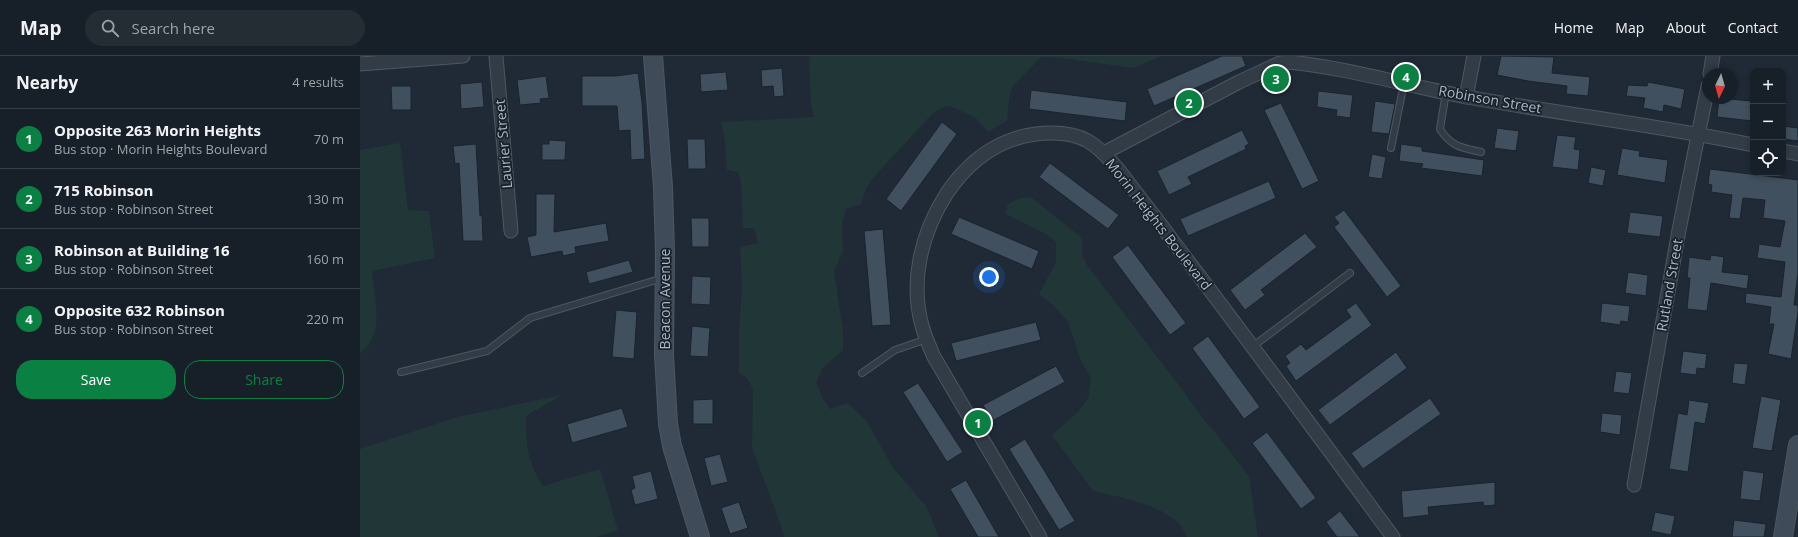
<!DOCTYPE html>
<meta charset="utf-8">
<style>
body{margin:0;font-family:"Open Sans",sans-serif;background:#242d34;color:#f1f3f6}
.controls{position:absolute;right:12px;top:12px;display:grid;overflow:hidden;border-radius:8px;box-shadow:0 2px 6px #0003}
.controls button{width:36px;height:36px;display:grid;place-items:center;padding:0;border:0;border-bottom:1px solid #363e45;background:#172028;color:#f1f3f6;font:20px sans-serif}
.compass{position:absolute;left:1342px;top:12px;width:36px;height:36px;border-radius:50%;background:#172028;box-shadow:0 2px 6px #0003;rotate:185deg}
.you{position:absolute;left:629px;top:221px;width:14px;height:14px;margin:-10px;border:3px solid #fff;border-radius:50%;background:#1a73e8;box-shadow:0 0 0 6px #1a73e833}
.badge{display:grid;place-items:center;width:26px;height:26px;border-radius:50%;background:#0b8043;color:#fff;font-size:13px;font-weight:700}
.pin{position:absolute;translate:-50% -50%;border:2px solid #fff;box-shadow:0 1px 4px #0006}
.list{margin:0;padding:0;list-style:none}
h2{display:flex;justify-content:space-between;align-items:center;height:52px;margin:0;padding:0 16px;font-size:17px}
h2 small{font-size:13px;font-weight:400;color:#9ea3a8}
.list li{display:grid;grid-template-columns:26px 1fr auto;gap:12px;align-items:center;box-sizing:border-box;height:60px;padding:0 16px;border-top:1px solid #363e45}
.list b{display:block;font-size:15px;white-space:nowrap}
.list p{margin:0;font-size:13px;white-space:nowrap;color:#9ea3a8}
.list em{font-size:13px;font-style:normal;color:#9ea3a8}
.actions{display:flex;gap:8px;padding:12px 16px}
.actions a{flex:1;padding:9px 0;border:1px solid #0b8043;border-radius:16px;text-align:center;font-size:14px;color:#0b8043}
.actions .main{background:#0b8043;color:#fff}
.icon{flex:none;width:22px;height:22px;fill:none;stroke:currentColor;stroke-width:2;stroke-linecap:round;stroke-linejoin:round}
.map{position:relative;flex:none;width:1438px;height:481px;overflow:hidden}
header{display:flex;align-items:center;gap:24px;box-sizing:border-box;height:56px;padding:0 20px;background:#172028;border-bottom:1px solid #363e45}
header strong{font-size:19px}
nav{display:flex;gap:22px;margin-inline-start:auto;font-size:14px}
.search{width:280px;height:36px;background:#242d34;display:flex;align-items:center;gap:10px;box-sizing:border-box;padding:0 14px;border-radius:22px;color:#9ea3a8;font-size:15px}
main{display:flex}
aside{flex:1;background:#172028}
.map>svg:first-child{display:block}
</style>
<header>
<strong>Map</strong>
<div class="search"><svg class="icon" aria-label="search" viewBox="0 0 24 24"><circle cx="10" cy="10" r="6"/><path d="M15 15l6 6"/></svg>Search here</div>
<nav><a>Home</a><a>Map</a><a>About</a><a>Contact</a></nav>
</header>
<main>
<aside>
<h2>Nearby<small>4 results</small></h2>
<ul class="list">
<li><span class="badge">1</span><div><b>Opposite 263 Morin Heights</b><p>Bus stop · Morin Heights Boulevard</p></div><em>70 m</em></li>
<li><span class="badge">2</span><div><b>715 Robinson</b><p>Bus stop · Robinson Street</p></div><em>130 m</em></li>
<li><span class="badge">3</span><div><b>Robinson at Building 16</b><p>Bus stop · Robinson Street</p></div><em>160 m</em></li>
<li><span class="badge">4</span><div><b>Opposite 632 Robinson</b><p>Bus stop · Robinson Street</p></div><em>220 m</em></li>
</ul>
<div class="actions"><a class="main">Save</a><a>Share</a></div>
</aside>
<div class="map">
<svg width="1438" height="481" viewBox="0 0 1438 481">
<rect width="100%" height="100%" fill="#1f2a36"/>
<g fill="#203637">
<polygon points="449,0 801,0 773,12 702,2 681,1 652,31 649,44 647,65 628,76 615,61 592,51 586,50 573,57 512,123 506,133 501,148 486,153 482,168 483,196 474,215 483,274 483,294 462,313 456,326 463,343 470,353 488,347 506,364 533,412 566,450 579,481 424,481 420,467 392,392 393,333 387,322 379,317 379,276 382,231 380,191 398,187 394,172 383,172 381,127 378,116 367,114 365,85 361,66 454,61 451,49"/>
<path d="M40,87L48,154L69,155L75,202L12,215C14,242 26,279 0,297V94Z"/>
<path d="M663,141L672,142L722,182V199L727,209L818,328L845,365L854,375L889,420L898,481H827C825,477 822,471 819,468C799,448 760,441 733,435L692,379L718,356L728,342L731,323L719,300L708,266L693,249L679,238L696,206V186L686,178L645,158L648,148Z"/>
<path d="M202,339L166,360C166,389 167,405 183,430L240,413L258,474L236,481H0V393L97,361Z"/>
</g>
<g fill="#41505e" stroke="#1a232d">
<polygon points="862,0 882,0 886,10 794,50 787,33"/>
<polygon points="1141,0 1194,1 1192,17 1230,21 1228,40 1206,38 1207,30 1168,25 1137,19"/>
<polygon points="422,12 424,40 414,41 413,30 402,31 401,14"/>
<polygon points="366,16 368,34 341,36 340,18"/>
<polygon points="278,17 282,46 285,103 271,104 270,74 259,75 257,50 222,50 222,20 256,20"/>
<polygon points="186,20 189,42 180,43 181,47 160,49 157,24"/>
<polygon points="122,26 124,51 101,53 100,28"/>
<polygon points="1288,26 1325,33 1321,53 1304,49 1303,56 1283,52 1285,42 1266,40 1268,29 1287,30"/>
<polygon points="31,30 51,30 51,54 32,54"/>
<polygon points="671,34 767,46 765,65 669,53"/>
<polygon points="958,35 993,39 990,62 976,60 977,54 957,51"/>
<polygon points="1359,42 1391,45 1390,52 1393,53 1392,65 1357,61"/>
<polygon points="1015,45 1035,48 1029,78 1011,76"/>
<polygon points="921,47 959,125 942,133 904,54"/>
<polygon points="582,66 597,78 541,155 526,143"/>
<polygon points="1423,70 1438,72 1438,85 1423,83"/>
<polygon points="1137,72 1159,75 1156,95 1134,92"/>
<polygon points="882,74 889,88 885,90 886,93 828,121 832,128 809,139 797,115"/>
<polygon points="1197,79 1216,81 1214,93 1220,94 1218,114 1192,111"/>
<polygon points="327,83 345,83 346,113 328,113"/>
<polygon points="189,84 206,85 205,104 182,104 182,88 189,88"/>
<polygon points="116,88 120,160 122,159 123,185 103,185 99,107 95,108 93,90"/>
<polygon points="1041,88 1062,91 1062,95 1124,104 1122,120 1061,112 1063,108 1039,105"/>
<polygon points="1262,92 1280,95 1279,100 1308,104 1305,127 1257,119"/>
<polygon points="1012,98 1026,101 1022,123 1008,121"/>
<polygon points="690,107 759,159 748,173 679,121"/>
<polygon points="1231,111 1246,114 1243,130 1228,127"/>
<polygon points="1350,113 1438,124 1438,217 1434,249 1438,249 1438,256 1431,303 1408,298 1414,268 1409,268 1411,251 1385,247 1386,237 1421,241 1425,206 1397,202 1399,188 1420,191 1425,165 1403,162 1405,144 1383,142 1380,163 1369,162 1372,139 1351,136 1352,129 1348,128"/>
<polygon points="909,125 916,142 828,180 820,163"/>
<polygon points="176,138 195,138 194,176 246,167 249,185 215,191 216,197 203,200 202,195 171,201 167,181 176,179"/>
<polygon points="984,154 1041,230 1027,241 974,171 979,167 974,161"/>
<polygon points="1270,156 1303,160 1300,181 1267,177"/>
<polygon points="599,161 679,195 672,213 591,178"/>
<polygon points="331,162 349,162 349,191 332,191"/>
<polygon points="523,173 531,269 512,270 504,175"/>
<polygon points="945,177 957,191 901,234 905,239 885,254 870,234"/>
<polygon points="768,189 826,267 810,279 752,201"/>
<polygon points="1351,199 1364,201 1362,216 1389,219 1387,233 1351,227 1347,255 1327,253 1330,222 1327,222 1329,201 1350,204"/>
<polygon points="269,204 273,216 229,228 226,216"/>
<polygon points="1268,216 1288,219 1286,240 1265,237"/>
<polygon points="332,220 351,221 350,249 331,248"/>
<polygon points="996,247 1012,269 936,325 926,310 930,307 925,300 941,288 946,294 991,261 986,254"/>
<polygon points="1242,247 1270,250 1268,266 1261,265 1260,269 1240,266"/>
<polygon points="256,254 277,256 274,303 252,301"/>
<polygon points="676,266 681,284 596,305 591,287"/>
<polygon points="332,270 350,272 348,301 330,300"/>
<polygon points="848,280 900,351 884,363 832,292"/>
<polygon points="1323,295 1347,298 1345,313 1337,312 1336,319 1320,317"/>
<polygon points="1036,296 1047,312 970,369 958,354"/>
<polygon points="1374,307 1388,308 1385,329 1372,327"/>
<polygon points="696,310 705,326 632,365 623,349"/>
<polygon points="1256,315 1272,317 1269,338 1253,336"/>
<polygon points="558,327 603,396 587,406 543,336"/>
<polygon points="1401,340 1421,344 1412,395 1392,392"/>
<polygon points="1070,342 1081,358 1003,413 991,397"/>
<polygon points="353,343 353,368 333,368 333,344"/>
<polygon points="1329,344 1349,347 1345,368 1335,366 1328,416 1309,413 1318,357 1327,359"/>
<polygon points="262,352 268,371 212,387 207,368"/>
<polygon points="1242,357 1262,359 1260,379 1240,376"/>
<polygon points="907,376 956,442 941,453 892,387"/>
<polygon points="665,383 715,465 699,474 649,393"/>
<polygon points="360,398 368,426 351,430 344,402"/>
<polygon points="1383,414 1404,417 1400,445 1380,443"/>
<polygon points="291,415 298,443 275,449 271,434 275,432 272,420"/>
<polygon points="606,424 639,481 618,481 590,433"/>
<polygon points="1135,426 1135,449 1124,450 1123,446 1068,451 1069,459 1043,462 1041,435"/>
<polygon points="379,446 388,472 370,478 361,452"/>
<polygon points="980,455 1000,481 977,481 966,466"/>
<polygon points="1295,456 1315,460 1311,479 1291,475"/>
<polygon points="1374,464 1406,468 1404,481 1372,481"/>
</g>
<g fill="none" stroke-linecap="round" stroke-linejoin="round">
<g stroke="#4d5762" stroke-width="8">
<g id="lane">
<path d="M1086,36L1080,73C1091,91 1103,92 1121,96"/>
<polyline points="1031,92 1044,27"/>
<polyline points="892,291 990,217"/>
<polyline points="41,316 127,295 170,262 303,222"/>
<polyline points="502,317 535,294 567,283"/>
</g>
</g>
<g stroke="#4d5762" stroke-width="15">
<g id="street">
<polyline points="136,0 151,175"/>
<polyline points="0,8 103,0"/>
<polyline points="1350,18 1353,0"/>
<polyline points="1106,41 1114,0"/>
<polyline points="1423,95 1438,98"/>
<path d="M744,97L879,26L920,7L929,6C989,12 1048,30 1107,41C1202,58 1298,69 1393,89"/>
<polyline points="1274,429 1319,174 1348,30"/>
<path d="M680,481L574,301C570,292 566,283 563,273C549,227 561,177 587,137C612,100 647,77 692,77C704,77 717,79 728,85C747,97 761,117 774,134C787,151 800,167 812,184C887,282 960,382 1033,481"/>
</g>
</g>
<g stroke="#4d5762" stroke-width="20">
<g id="secondary">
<polyline points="293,0 303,131 305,196 304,299 308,368 312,390 340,481"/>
<polyline points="1423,481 1438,389"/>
</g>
</g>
<use href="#lane" stroke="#323c46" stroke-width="6"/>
<use href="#street" stroke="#323c46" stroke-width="13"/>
<use href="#secondary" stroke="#404b5a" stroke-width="18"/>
</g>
<g text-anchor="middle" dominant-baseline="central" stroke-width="3.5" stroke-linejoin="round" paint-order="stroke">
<g font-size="14" fill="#acb7c4" stroke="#18212b">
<text transform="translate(1130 43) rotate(10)">Robinson Street</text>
<text transform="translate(143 88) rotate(-95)">Laurier Street</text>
<text transform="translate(799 168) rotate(52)">Morin Heights Boulevard</text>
<text transform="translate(1309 229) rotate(-80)">Rutland Street</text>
<text transform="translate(304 243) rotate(-90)">Beacon Avenue</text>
</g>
</g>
</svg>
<div class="controls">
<button>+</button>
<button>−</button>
<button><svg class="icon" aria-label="locate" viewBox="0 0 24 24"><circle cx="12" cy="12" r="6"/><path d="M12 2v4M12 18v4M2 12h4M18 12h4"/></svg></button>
</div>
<svg class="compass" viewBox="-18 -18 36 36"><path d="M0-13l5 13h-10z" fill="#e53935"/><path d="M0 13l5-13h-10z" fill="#9ea3a8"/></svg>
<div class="you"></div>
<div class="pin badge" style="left:618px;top:367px">1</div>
<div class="pin badge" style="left:829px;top:47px">2</div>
<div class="pin badge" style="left:916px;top:23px">3</div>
<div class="pin badge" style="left:1046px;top:21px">4</div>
</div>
</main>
